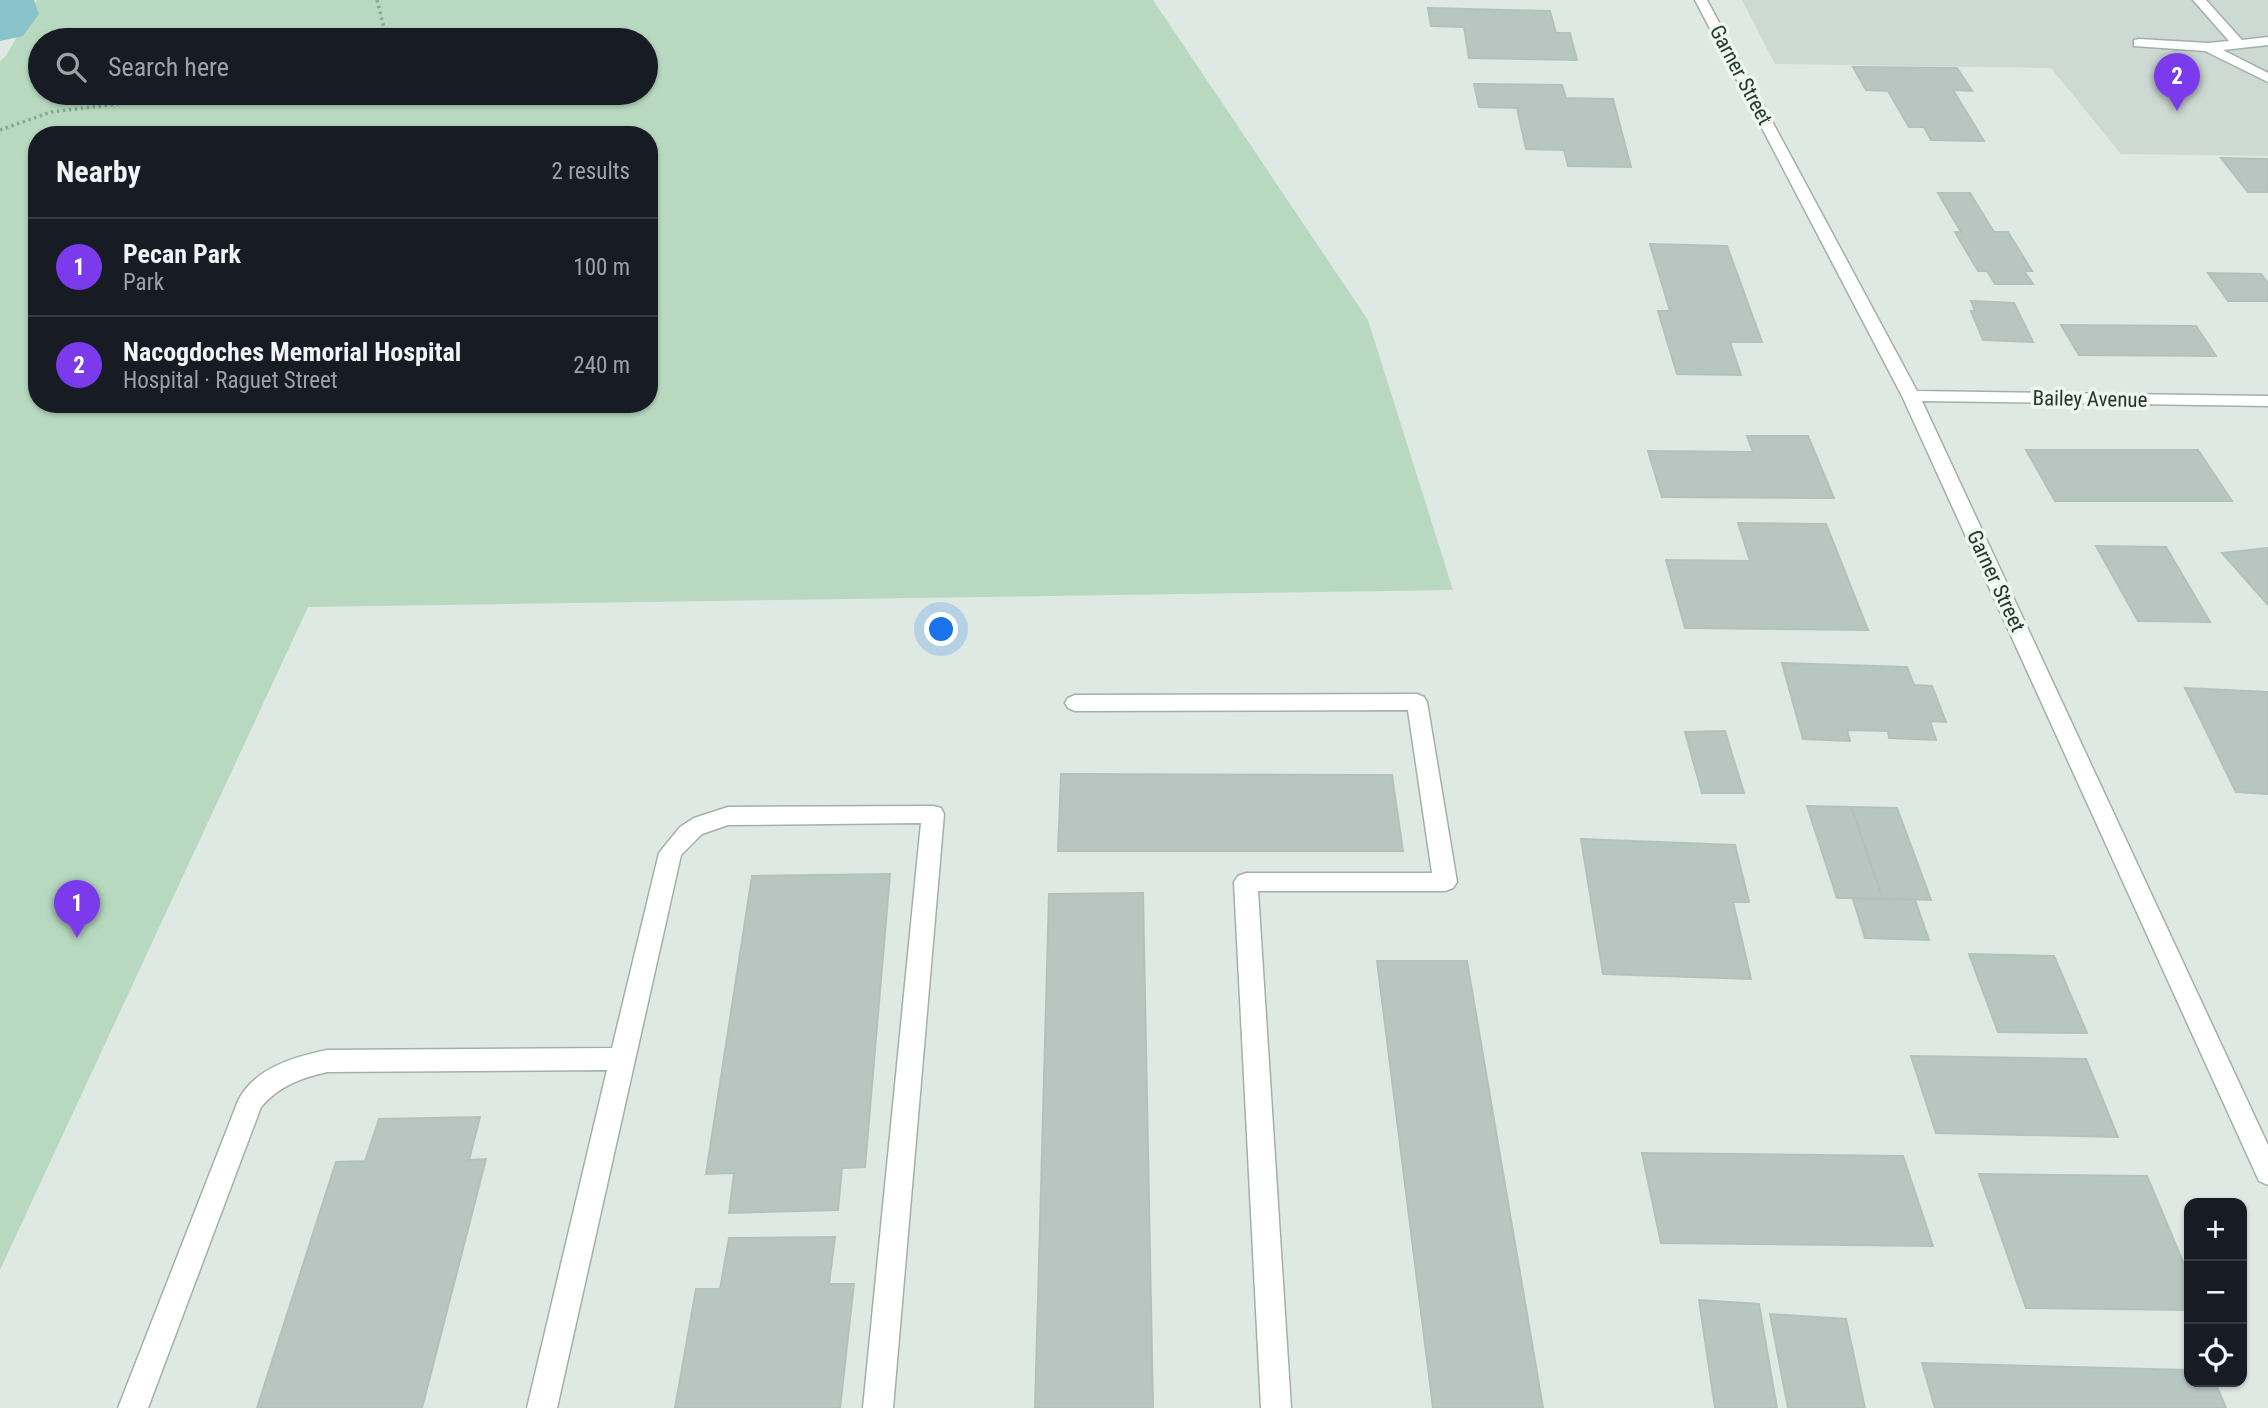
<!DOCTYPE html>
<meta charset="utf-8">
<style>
body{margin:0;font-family:"Roboto Condensed",sans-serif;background:#242831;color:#f1f3f6}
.controls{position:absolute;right:21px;bottom:21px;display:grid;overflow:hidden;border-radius:14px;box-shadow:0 2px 5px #0004}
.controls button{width:63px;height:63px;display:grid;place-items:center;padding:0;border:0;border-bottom:2px solid #363941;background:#171b24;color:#f1f3f6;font:35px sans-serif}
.you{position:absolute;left:942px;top:630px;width:24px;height:24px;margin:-18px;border:5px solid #fff;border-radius:50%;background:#1a73e8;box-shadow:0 0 0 10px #1a73e833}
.badge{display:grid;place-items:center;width:46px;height:46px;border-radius:50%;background:#7c3aed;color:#fff;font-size:23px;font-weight:700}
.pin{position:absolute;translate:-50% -58px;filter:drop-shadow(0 2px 4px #0008)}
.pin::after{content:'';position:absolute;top:37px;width:24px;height:21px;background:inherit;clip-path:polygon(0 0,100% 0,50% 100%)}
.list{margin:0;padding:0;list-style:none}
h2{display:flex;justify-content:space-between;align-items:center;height:91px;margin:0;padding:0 28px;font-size:30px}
h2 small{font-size:23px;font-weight:400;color:#9ea1a6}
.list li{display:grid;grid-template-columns:46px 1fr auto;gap:21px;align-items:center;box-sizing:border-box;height:98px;padding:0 28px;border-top:2px solid #363941}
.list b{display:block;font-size:26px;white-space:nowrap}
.list p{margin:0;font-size:23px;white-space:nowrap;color:#9ea1a6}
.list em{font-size:23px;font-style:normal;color:#9ea1a6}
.icon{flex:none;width:38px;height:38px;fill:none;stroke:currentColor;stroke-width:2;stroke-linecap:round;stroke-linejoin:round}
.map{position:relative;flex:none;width:2268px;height:1408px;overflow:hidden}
.search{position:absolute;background:#171b24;box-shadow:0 2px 5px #0004;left:28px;top:28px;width:630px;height:77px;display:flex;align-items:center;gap:18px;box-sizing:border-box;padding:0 24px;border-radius:38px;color:#9ea1a6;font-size:26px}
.panel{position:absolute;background:#171b24;box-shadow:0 2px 5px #0004;left:28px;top:126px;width:630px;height:287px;border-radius:28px}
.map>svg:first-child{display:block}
</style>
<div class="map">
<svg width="2268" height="1408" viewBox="0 0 2268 1408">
<rect width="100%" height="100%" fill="#dfe9e4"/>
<polygon fill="#cdd9d3" points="1742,0 2268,0 2268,156 2121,154 2051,68 1775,64"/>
<path fill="#b8d9c0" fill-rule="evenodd" d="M37,0H1153L1368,320L1453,590L308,607L0,1270V61L6,56ZM40,40H646V93H40ZM37,135H649V404H37Z"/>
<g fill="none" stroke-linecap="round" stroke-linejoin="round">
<polygon fill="#89c4cb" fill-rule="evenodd" points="0,0 34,0 39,14 23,36 0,41"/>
</g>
<g fill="#b7c6c0" stroke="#b2c2ba" stroke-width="2">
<polygon points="1428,8 1550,11 1556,33 1570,33 1577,60 1469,58 1464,27 1431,26"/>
<polygon points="1853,67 1957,68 1972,91 1953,90 1984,141 1931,140 1924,127 1909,127 1888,91 1866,90"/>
<polygon points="1474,84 1562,85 1566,98 1613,99 1631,167 1568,166 1564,150 1526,149 1517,108 1479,107"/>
<polygon points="2221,158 2268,159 2268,192 2248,192"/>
<polygon points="1938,193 1970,193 1994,232 2008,232 2032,271 2024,271 2033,284 1995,284 1987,271 1978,271 1955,232 1961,232"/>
<polygon points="1650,244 1727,246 1762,342 1730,342 1741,375 1677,374 1658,311 1670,311"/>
<polygon points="2208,273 2261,274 2268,283 2268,301 2228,301"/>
<polygon points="1971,301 2014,303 2033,342 1983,340 1971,311 1975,311"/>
<polygon points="2061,325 2196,326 2216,356 2079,355"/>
<polygon points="1747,436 1808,436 1834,498 1662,497 1648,451 1753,452"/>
<polygon points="2026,450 2198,450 2232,501 2055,501"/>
<polygon points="1738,523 1826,524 1868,630 1685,628 1666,560 1750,561"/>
<polygon points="2096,546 2166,547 2210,622 2138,621"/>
<polygon points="2268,548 2268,605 2222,553"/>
<polygon points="1782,663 1907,667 1914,685 1932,686 1946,722 1930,721 1936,740 1889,738 1888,731 1847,730 1850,741 1803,739"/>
<polygon points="2185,688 2268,692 2268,794 2236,792"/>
<polygon points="1725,731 1744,793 1702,793 1685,732"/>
<polygon points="1061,774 1392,775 1403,851 1058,851"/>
<polygon points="1807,806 1851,807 1883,898 1837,898"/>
<polygon points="1851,807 1897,808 1931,900 1883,898"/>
<polygon points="1581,839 1735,845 1749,902 1733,902 1751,979 1603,974"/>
<polygon points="890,874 865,1167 842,1168 838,1210 729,1213 734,1173 706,1174 752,876"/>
<polygon points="1143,893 1153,1408 1035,1408 1049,894"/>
<polygon points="1853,899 1915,900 1929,940 1865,938"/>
<polygon points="1969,954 2054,956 2087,1033 1998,1032"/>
<polygon points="1377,961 1467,961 1543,1408 1433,1408"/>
<polygon points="1911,1056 2086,1059 2118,1137 1936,1133"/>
<polygon points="480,1117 469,1160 486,1159 422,1408 257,1408 336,1162 365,1161 379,1119"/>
<polygon points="1642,1153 1903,1156 1933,1246 1661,1243"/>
<polygon points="1979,1174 2147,1176 2189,1276 2189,1310 2026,1308"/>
<polygon points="835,1237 829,1284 854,1284 840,1408 675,1408 696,1289 720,1289 729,1238"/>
<polygon points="1699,1300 1759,1304 1777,1408 1715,1408"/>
<polygon points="1770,1314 1846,1319 1865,1408 1788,1408"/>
<polygon points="1922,1363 2189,1370 2189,1382 2215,1382 2226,1408 1935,1408"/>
</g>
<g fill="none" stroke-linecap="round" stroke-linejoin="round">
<g stroke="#a2b0aa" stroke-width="3">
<g id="minor">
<polygon points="1695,0 1707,0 1917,391 2268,396 2268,406 1922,401 2268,1145 2268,1185 2259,1181 1902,396"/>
<polygon points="2193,0 2206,0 2242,40 2268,37 2268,45 2223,50 2268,73 2268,82 2205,51 2134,46 2134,40 2139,39 2208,43 2229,41"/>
<polygon points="1417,694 1424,697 1427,702 1457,882 1453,888 1445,891 1258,891 1291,1408 1261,1408 1234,882 1238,876 1246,873 1432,873 1408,710 1075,711 1068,708 1065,703 1068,698 1075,695"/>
<path d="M933,806L941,808L944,814L893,1408H863L921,823L728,825L702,834L681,855L557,1408H527L607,1070L327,1072C301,1078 279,1086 261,1107L148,1408H118L238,1101C254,1068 294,1057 327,1050L612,1048L659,853L680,827L694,818L728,807Z"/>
</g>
</g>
<g stroke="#81ab9c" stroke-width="3.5" stroke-dasharray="2.5 3.5" stroke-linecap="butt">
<polyline points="377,0 387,40"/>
<polyline points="0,130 51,112 209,93"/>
</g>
<use href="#minor" fill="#fff" fill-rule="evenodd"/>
</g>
<g text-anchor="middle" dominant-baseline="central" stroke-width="7" stroke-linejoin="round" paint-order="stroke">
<g font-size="21" fill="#213830" stroke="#eff6f2">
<text transform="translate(1741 75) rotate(62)">Garner Street</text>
<text transform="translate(2090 399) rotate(1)">Bailey Avenue</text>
<text transform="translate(1996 581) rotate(65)">Garner Street</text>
</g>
</g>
</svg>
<div class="controls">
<button>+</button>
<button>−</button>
<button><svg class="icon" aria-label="locate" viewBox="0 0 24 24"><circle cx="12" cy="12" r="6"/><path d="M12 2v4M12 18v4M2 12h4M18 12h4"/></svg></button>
</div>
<div class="you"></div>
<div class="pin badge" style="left:77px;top:938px">1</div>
<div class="pin badge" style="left:2177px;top:111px">2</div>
<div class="search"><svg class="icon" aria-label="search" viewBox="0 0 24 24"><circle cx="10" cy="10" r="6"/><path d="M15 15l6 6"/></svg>Search here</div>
<section class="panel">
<h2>Nearby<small>2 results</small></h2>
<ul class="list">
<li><span class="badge">1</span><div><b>Pecan Park</b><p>Park</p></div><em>100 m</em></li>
<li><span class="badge">2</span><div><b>Nacogdoches Memorial Hospital</b><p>Hospital · Raguet Street</p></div><em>240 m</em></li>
</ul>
</section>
</div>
